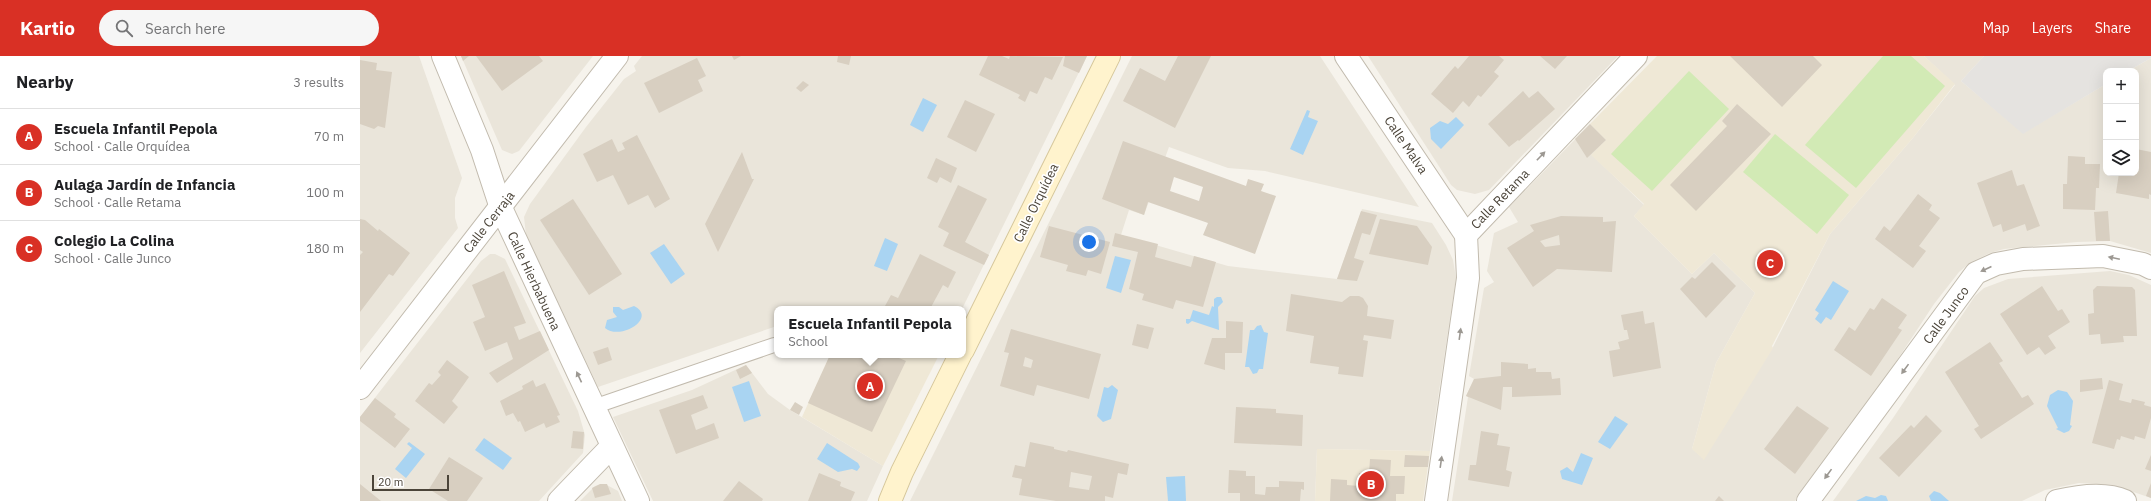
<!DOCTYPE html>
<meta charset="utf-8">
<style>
body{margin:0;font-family:"IBM Plex Sans",sans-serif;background:#f6f6f6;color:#202124}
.controls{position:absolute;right:12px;top:12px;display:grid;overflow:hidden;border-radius:8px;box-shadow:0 4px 16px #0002}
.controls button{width:36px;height:36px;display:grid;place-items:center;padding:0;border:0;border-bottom:1px solid #e0e0e0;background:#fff;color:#202124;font:20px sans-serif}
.scale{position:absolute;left:12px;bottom:10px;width:77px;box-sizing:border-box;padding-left:4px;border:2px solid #4b4439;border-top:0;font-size:11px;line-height:14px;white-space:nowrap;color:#4b4439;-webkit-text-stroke:3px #fff;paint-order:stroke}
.you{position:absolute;left:729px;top:186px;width:14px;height:14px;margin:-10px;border:3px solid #fff;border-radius:50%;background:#1a73e8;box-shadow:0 0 0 6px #1a73e833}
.badge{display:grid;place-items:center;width:26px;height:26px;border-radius:50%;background:#d93025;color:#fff;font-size:13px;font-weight:700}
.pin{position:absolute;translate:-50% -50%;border:2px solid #fff;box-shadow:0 1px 4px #0006}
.popup{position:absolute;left:414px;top:250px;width:192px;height:52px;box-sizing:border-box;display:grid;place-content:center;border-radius:8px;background:#fff;filter:drop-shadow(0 1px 3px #0005);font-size:13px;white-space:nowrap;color:#757577}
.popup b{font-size:15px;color:#202124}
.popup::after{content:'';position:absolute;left:50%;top:100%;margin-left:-8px;border:8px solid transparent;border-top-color:#fff}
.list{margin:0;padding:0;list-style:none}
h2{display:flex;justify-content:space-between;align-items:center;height:52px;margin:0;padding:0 16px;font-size:17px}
h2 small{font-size:13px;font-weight:400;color:#757577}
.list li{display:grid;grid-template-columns:26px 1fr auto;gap:12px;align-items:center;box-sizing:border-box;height:56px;padding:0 16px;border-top:1px solid #e0e0e0}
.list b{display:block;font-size:15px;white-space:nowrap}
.list p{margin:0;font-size:13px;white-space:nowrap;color:#757577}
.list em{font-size:13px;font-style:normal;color:#757577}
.icon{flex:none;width:22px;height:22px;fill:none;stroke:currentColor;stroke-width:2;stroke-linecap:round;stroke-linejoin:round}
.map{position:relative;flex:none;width:1791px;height:445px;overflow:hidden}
header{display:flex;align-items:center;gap:24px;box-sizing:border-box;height:56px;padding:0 20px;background:#d93025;color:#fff}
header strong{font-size:19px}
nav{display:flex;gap:22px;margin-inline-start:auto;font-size:14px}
.search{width:280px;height:36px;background:#f6f6f6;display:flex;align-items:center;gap:10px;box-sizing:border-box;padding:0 14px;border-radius:22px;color:#757577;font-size:15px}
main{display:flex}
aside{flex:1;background:#fff}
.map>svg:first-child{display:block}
</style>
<header>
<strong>Kartio</strong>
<div class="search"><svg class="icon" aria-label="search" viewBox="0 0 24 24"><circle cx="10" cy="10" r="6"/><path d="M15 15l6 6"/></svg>Search here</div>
<nav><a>Map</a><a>Layers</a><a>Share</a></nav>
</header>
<main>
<aside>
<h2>Nearby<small>3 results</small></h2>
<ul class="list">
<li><span class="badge">A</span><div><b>Escuela Infantil Pepola</b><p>School · Calle Orquídea</p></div><em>70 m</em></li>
<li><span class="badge">B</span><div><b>Aulaga Jardín de Infancia</b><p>School · Calle Retama</p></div><em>100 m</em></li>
<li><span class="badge">C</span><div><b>Colegio La Colina</b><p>School · Calle Junco</p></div><em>180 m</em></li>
</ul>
</aside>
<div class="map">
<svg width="1791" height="445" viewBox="0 0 1791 445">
<rect width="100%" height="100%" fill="#f6f3ec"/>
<g fill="#eae5da">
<polygon points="0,0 59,0 102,122 95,142 95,162 98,172 0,297"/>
<polygon points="101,0 233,0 159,95 152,98 142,94"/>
<polygon points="282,0 727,0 602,253 487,253 481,250 471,253 417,253 417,270 238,331 166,179 164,161 170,148 226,71 264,23 276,15 274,10"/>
<polygon points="772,0 960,0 1059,151 905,115 868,112 809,91 784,159 769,154 761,179 868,210 977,223 1002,153 1072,167 1086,189 1093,204 1096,222 1070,395 957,393 955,445 550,445"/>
<polygon points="1008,0 1258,0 1129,134 1115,138 1097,134 1091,129"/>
<polygon points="1564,0 1624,0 1601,25 1663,77 1746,28 1746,117 1776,117 1776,15 1768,15 1791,2 1791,197 1750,185 1717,186 1644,193 1630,197 1611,206 1599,216 1574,248 1499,362 1435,445 1092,445 1108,341 1106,340 1114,323 1109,320 1124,232 1134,226 1127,215 1134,177 1158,166 1149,151 1230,68 1246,84 1232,99 1284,149 1274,160 1332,218 1354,197 1395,237 1356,307 1332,393 1413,291 1470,178 1552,83 1595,29"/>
<polygon points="130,198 135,198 145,203 218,355 225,379 223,397 179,445 0,445 0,361 121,205"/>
<polygon points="1750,215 1769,219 1791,229 1791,442 1753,429 1719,427 1685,434 1662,445 1473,445 1533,362 1615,240 1624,232 1648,223"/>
<polygon points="386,309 408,338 430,354 523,410 507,445 293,445 253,361 332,334"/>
<polygon points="245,428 258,435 262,445 220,445 235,430"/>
</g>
<g fill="#efe8d6">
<polygon points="1297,0 1564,0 1595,28 1552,83 1470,178 1412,290 1413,292 1344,404 1332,393 1356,307 1395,237 1354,197 1332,218 1274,160 1284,148 1231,99 1246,84 1230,68"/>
<polygon points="470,299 579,299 523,410 442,361"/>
<polygon points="957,393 1070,395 1063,445 955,445"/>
</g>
<g fill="#d2eab5">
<polygon points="1523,0 1551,0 1585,30 1496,132 1445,89"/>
<polygon points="1329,15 1369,53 1292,135 1251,98"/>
<polygon points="1415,78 1489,139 1457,178 1383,116"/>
</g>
<polygon fill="#e5e3e0" points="1624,0 1791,0 1791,2 1768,15 1746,15 1746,28 1663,78 1601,25"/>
<g fill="#a9d4f2">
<polygon points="563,42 577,49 563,76 550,69"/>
<polygon points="947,54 950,55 948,61 958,65 943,99 930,93"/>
<polygon points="1096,61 1104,69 1081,93 1071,83 1070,72 1080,65 1088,68"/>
<polygon points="525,182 538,188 527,215 514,210"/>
<polygon points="304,188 325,218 311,228 290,197"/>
<polygon points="755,200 771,204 761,237 746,232"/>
<polygon points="1473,225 1489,235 1471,264 1466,261 1461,268 1455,263 1459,257 1455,254"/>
<polygon points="857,241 861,241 863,246 858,251 859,274 832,265 828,268 826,267 826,263 830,263 833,254 849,259 852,250 854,251 854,243"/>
<path d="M274,250C298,262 260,285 245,272L247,264L257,261L253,256V251H259L263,254Z"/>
<polygon points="901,269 904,276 908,277 903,313 899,313 897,317 893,318 889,311 885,311 890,274 894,274 897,270"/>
<polygon points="389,325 401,360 384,366 372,331"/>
<polygon points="752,329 758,334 751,363 743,366 737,360 744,331 748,332"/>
<polygon points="1698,334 1707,336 1713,345 1710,369 1712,370 1709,375 1704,377 1696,373 1698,372 1687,350 1690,339"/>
<polygon points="1255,360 1268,368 1250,393 1238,386"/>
<polygon points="124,382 152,402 143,414 115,394"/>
<polygon points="49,386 65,398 46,422 35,413 52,392 47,388"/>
<polygon points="467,387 498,407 500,411 497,415 492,413 478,416 457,403"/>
<polygon points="1221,397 1233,402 1222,429 1202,423 1200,415 1207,411 1213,416"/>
<polygon points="825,420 826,445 808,445 806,421"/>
<polygon points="1574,435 1580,437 1589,445 1571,445 1569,440"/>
<polygon points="1521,439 1526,440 1528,445 1496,445 1506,440 1515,442"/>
</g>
<g fill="#d8cfc1" fill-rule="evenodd">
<polygon points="101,0 109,0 103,5"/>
<polygon points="116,0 179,0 183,5 142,35"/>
<polygon points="372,0 381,0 374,4"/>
<polygon points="478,0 491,0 489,9 477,6"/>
<polygon points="628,0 642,0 649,3 650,0 703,1 692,24 685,21 677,38 670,35 665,46 658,42 660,39 619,19"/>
<polygon points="705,0 727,0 719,17 703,10"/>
<polygon points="818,0 851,0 815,72 763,45 780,12 805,25"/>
<polygon points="1109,0 1139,0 1144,4 1134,16 1139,20 1121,41 1118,39 1109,51 1103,45 1093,57 1071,38 1095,10 1098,13"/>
<polygon points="1180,0 1207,0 1195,13"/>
<polygon points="1370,0 1453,0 1462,9 1422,51"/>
<polygon points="337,2 346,20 338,24 343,35 299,57 284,27"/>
<polygon points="0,4 17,7 16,14 32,16 25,72 18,70 14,73 0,68"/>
<polygon points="443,25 449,29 441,36 436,32"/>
<polygon points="1163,35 1169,42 1178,35 1195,53 1159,85 1158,84 1149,91 1128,68"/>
<polygon points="605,44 635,58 616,96 587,81"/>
<polygon points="1377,48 1411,78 1336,155 1310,129 1367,70 1362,65"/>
<polygon points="1230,68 1246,84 1227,102 1215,83"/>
<polygon points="277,79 310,143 295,152 288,139 268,149 253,119 237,126 223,98 252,83 258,96 265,93 262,87"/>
<path d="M763,85L886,130L888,123L904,128L901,135L916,140L895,198L843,179L848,167L788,146L784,159L742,143ZM814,121L843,131L839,145L810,135Z"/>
<polygon points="1776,93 1791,96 1791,139 1789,138 1789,143 1756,137 1759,117 1776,117"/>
<polygon points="382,96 392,123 394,123 358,196 345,168"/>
<polygon points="1708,100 1725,101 1725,108 1740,108 1739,132 1736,132 1735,154 1703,153 1703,128 1707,128"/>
<polygon points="576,102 597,112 591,127 580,121 577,127 567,122"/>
<polygon points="1652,114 1657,130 1664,128 1680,170 1667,175 1665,168 1643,176 1641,168 1633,171 1617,127"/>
<polygon points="598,129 627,143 605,186 629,199 624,209 583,190 589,177 578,171"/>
<polygon points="1558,138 1572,149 1569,154 1580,162 1559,190 1566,195 1553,212 1515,183 1524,170 1530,175"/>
<polygon points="213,143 262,218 229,239 180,164"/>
<polygon points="1001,155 1017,159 1010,179 1002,177 994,202 1004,205 997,225 977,223"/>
<polygon points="1748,155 1750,185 1736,185 1734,156"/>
<path d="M1201,160L1243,161V166L1256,165L1252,216L1197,213L1173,231L1147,192L1174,175L1170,169ZM1199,179L1200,189L1185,191L1180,185Z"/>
<polygon points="0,163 5,164 18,175 19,173 50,197 33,220 29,218 0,256 0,199 3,196 0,194"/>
<polygon points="1020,163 1057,170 1072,191 1068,209 1009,198"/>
<polygon points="689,170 750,186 741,218 728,214 726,220 706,215 708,209 680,201"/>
<polygon points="755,177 798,188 795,201 831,211 834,200 856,206 843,251 816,244 813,253 782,244 784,238 769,233 778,196 752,190"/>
<polygon points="560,198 596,216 588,232 583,229 570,253 531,253 525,250 531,239 538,242"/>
<polygon points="1352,206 1376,230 1346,262 1320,233 1332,221 1335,223"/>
<polygon points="144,215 166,267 154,271 159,284 180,275 189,294 137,327 129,317 153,303 147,286 125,295 113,266 125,261 112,229"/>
<polygon points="1682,230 1698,255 1702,253 1710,266 1688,280 1696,292 1685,299 1679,291 1667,299 1640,258"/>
<polygon points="1737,230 1772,231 1775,234 1777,280 1763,280 1764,286 1741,288 1740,278 1729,279 1728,258 1734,257 1733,234"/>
<polygon points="931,238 982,246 990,240 999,240 1003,242 1008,250 1007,260 1034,264 1031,283 1004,279 1003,284 1008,285 1003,321 978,318 979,311 950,307 954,280 926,275"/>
<polygon points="1522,242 1547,259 1538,272 1542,274 1511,320 1474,294 1489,271 1495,275 1510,252 1514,254"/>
<polygon points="1283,255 1285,268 1294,266 1301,312 1253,321 1249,295 1260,293 1258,286 1269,283 1267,274 1264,274 1261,259"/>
<polygon points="866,265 883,266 882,297 865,297 865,314 844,308 852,282 866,282"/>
<polygon points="777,268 794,272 788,293 772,289"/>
<path d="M651,273L741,298L729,343L677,329L674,340L640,330L649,297L644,296ZM665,301L673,304L671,312L663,310Z"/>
<polygon points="1630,286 1643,305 1639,307 1662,342 1668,339 1674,348 1621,383 1614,373 1619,370 1585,316"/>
<polygon points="248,291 252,304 238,309 233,296"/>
<polygon points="470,299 532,299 546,305 512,376 448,347"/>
<polygon points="87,304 109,321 92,345 98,351 84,368 55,345 69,327 72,329 81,319 78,316"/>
<polygon points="1141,306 1168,308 1168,313 1176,312 1176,316 1191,316 1192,323 1200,322 1201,339 1152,341 1152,331 1143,331 1141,354 1106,340 1114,323 1141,320"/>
<polygon points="386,309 392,317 380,323 376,314"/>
<polygon points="1742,322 1743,333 1720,336 1720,324"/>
<polygon points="173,324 176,331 185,327 200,359 197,360 200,366 186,372 184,367 165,376 160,365 158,366 153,357 146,360 140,345 163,333 162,330"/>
<polygon points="1749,324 1763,328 1759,344 1771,347 1772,343 1785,346 1784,349 1791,351 1791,362 1785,383 1775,380 1774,384 1761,380 1760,384 1757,383 1754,393 1732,387"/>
<polygon points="343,339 348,352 331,359 336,374 354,367 359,382 316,398 299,354"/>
<polygon points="15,342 36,358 34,361 50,373 35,392 0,365 0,361"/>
<polygon points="435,346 443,351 439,359 430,354"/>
<polygon points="1437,350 1469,372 1435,418 1404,393"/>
<polygon points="876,351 916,353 916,357 943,359 942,390 874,387"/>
<polygon points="1566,359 1582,375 1539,421 1519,402 1551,369 1554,372"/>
<polygon points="213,375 224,376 223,393 211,392"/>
<polygon points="1121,375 1139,378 1137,389 1150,391 1146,414 1152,416 1149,431 1108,424 1110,409 1116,409"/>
<path d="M670,386L694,391V393L707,396L708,394L769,408L767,419L758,417L753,442L745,440V445H696L659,439L662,423L652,421L655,409L665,411ZM711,416L732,420L729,434L709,431Z"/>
<polygon points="1045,399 1069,400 1068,411 1044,411"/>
<polygon points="1791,399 1791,415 1785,413"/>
<polygon points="89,401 123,422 107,445 88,445 69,433"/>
<polygon points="1010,403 1031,404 1030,420 1045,420 1044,438 1036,438 1036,445 970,445 971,423 987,424 987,429 999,430 999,417 1009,417"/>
<polygon points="869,414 886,415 886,420 895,420 895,438 905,439 906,431 919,431 919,425 944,426 944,434 941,433 940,445 880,445 880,437 868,437"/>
<polygon points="459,417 481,426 480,430 495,436 491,445 448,445"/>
<polygon points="379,425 403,443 402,445 363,445"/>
<polygon points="1791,427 1791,442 1786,440"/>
<polygon points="0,428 21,445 0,445"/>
<polygon points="240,428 247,428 251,438 235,442 232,432"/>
<polygon points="1359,440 1364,445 1355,445"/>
</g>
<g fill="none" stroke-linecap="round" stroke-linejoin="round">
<g stroke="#c2bbae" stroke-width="16">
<polyline id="lane" points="233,351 414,289"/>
</g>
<g stroke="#c2bbae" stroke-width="24">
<g id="street">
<polyline points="83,0 122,94 141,152 278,445"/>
<polyline points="986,0 1106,179"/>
<polyline points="0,332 257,0"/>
<polyline points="199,445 251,391"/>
<polyline points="1076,445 1108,222 1106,179 1276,0"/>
<polyline points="1448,445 1616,217 1636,208 1663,203 1743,200 1783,208 1791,212"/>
<path d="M1697,445C1718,440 1745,436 1765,445"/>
</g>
</g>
<g stroke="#d6c79b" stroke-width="24">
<g id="secondary">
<polyline points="603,294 749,0"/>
<polyline points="530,445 542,416 600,299"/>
</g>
</g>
<use href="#lane" stroke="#fff" stroke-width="14"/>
<use href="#street" stroke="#fff" stroke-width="22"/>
<use href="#secondary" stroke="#fff3cd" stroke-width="22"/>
</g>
<defs><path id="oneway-solid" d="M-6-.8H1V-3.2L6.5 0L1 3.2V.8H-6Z"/></defs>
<g fill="#9c9892">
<use href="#oneway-solid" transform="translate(1181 100) rotate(-46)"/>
<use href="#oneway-solid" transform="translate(1754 202) rotate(-168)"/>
<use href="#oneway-solid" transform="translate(1626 213) rotate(155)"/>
<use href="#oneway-solid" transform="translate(1100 278) rotate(-82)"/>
<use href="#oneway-solid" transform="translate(1545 313) rotate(126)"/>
<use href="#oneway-solid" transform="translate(219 321) rotate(-115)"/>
<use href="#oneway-solid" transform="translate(1081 406) rotate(-82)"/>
<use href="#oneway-solid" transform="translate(1468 418) rotate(126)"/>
</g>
<g text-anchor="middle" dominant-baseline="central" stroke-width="3.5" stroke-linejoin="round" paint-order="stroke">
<g font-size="13" fill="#4b4439" stroke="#fff">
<text transform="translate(1046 89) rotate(56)">Calle Malva</text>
<text transform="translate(1140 143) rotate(-46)">Calle Retama</text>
<text transform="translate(676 147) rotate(-64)">Calle Orquídea</text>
<text transform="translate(129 166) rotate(-52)">Calle Cerraja</text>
<text transform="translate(174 225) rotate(65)">Calle Hierbabuena</text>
<text transform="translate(1586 259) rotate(-54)">Calle Junco</text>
</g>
</g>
</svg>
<div class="controls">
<button>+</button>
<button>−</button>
<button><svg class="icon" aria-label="layers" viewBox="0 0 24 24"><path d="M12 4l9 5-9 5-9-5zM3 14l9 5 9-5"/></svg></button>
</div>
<div class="scale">20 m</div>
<div class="you"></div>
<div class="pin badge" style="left:510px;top:330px">A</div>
<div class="popup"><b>Escuela Infantil Pepola</b>School</div>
<div class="pin badge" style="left:1011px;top:428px">B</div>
<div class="pin badge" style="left:1410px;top:207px">C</div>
</div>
</main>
